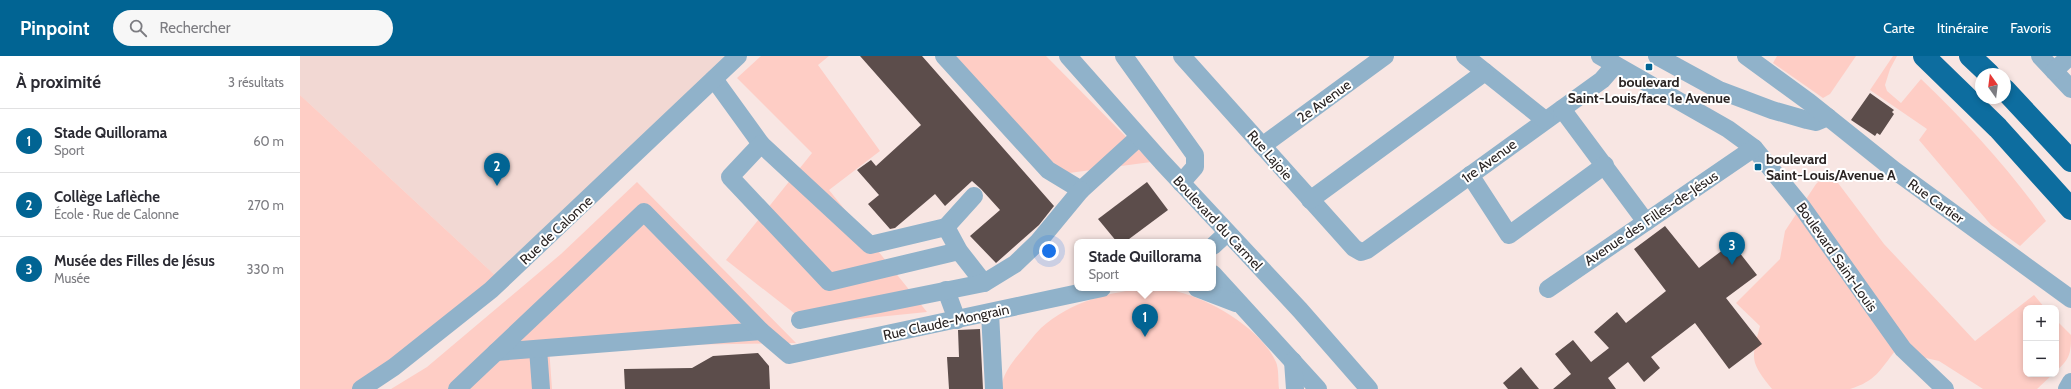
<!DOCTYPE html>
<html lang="fr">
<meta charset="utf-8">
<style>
body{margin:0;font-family:Cabin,sans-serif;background:#f7f7f7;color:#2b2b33}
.controls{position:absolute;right:12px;bottom:12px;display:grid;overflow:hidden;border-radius:8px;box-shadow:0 2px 6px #0003}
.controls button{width:36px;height:36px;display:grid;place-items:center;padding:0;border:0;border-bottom:1px solid #e1e1e2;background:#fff;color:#2b2b33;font:20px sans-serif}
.compass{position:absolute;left:1675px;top:12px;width:36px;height:36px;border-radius:50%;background:#fff;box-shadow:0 2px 6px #0003;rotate:346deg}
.you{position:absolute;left:749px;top:195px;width:14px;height:14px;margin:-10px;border:3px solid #fff;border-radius:50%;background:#1a73e8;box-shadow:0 0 0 6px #1a73e833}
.badge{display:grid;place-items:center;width:26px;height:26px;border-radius:50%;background:#016493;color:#fff;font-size:13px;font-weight:700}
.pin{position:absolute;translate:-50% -33px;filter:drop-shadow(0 1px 2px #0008)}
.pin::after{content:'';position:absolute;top:21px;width:14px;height:12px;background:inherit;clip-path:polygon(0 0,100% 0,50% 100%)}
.popup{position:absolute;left:774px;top:183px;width:142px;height:52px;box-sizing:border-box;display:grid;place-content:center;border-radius:8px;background:#fff;filter:drop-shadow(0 1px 3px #0005);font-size:13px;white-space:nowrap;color:#7c7c81}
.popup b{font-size:15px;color:#2b2b33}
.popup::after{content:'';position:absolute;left:50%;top:100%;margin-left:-8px;border:8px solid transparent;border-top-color:#fff}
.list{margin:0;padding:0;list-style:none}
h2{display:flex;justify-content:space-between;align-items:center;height:52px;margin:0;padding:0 16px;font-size:17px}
h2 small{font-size:13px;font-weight:400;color:#7c7c81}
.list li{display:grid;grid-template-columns:26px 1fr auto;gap:12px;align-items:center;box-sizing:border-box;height:64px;padding:0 16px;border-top:1px solid #e1e1e2}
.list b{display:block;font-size:15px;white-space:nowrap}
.list p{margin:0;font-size:13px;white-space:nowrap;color:#7c7c81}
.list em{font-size:13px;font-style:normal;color:#7c7c81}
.icon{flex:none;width:22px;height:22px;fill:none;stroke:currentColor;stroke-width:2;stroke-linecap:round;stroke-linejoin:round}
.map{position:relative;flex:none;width:1771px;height:333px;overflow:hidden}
header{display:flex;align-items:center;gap:24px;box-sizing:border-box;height:56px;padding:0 20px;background:#016493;color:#fff}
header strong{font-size:19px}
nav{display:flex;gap:22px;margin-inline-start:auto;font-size:14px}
.search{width:280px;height:36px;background:#f7f7f7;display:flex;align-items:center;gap:10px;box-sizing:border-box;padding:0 14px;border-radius:22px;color:#7c7c81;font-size:15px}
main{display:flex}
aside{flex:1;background:#fff}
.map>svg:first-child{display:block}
</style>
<header>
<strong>Pinpoint</strong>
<div class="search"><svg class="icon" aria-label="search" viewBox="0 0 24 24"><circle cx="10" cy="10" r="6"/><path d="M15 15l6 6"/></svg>Rechercher</div>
<nav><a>Carte</a><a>Itinéraire</a><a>Favoris</a></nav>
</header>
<main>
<aside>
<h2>À proximité<small>3 résultats</small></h2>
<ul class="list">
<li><span class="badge">1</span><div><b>Stade Quillorama</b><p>Sport</p></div><em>60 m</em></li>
<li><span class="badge">2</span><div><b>Collège Laflèche</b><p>École · Rue de Calonne</p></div><em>270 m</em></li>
<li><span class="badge">3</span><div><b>Musée des Filles de Jésus</b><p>Musée</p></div><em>330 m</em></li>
</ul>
</aside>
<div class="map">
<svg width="1771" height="333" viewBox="0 0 1771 333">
<rect width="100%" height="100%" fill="#f8e6e3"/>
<polygon fill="#f2d8d3" points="0,0 433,0 197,221 0,39"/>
<g fill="#fecdc5">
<polygon points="461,0 529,0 518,9 580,95 529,134 627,256 508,268 426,204 512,97 437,22"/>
<polygon points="635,0 746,0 851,106 769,117 740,104"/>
<polygon points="1477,0 1556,0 1530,38 1523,42 1473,7"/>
<path d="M1593,0H1597L1590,13L1585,29L1587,35L1601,47L1621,23C1667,67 1709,113 1746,165L1720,190L1691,169L1619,84L1627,73L1570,34Z"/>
<polygon points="0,39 197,221 56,333 0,333"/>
<path d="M1529,115L1584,188L1675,285L1734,239L1745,252H1726V318H1753L1737,333H1683L1639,305L1595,295C1580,314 1576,325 1550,333H1472C1450,305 1451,304 1460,270L1436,247L1480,203L1485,175L1516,128Z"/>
<polygon points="337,126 496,287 249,291 252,333 91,333 127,311 261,198"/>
<path d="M849,232C859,233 870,233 879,236C913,245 961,273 976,306C979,313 978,325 979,333H702C700,322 712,306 719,298C726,290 733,280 741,272C771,245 810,236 849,232Z"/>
<path d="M1756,264L1771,279C1771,297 1770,303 1756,315Z"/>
</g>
<g fill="#5c4d4b">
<polygon points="560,0 622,0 754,150 739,169 696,207 670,180 700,154 681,133 672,125 645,150 635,138 595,172 590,173 568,148 579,139 557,114 571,104 576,110 621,69"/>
<polygon points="1570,37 1594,54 1592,56 1594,58 1580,79 1577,77 1575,80 1551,64"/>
<polygon points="847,126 868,154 825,186 817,186 798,163"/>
<polygon points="1365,170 1399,212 1432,187 1457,219 1426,242 1462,288 1429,313 1395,267 1351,301 1360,312 1344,326 1328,306 1308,322 1316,333 1253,333 1271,318 1255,298 1273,284 1291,306 1309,292 1294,276 1317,256 1326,267 1366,235 1334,193"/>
<polygon points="680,273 683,333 649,333 647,301 659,301 658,274"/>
<polygon points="458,297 469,310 470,333 325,333 324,313 392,312 413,300"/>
<polygon points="1221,311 1239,333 1208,333 1203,327"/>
</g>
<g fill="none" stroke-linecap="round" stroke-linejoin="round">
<g stroke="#90b2ca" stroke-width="18">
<polyline points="644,0 748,114 781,134 839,81"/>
<polyline points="768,0 862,106 1000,254 1069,333"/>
<polyline points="824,0 895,99 895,111 881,127"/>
<polyline points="882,0 1054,192 1061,196 1067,194 1302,24 1315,9"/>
<polyline points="1165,0 1245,64"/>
<polyline points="1300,0 1428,73 1454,92 1502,151 1603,293 1645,333"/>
<polyline points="1357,0 1419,34 1472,54 1507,64 1516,66 1528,61"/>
<polyline points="1446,0 1509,46 1594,114 1771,243"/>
<polyline points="1740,0 1771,33"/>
<polyline points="1754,15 1770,0"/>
<polyline points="414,23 461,88"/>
<polyline points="1262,53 1346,166"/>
<polyline points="962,90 1085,0"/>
<polyline points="1170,119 1209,179 1305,109"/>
<polyline points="1010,144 1185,16"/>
<polyline points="646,171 674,140"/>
<polyline points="913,190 927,177"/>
<polyline points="659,195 529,226 430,121 461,88 570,189 646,171 659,195 684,227"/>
<polyline points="913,218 1018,333"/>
<polyline points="897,232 936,247"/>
<polyline points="1248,233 1454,92"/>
<polyline points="646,234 657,264"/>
<polyline points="690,257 694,333"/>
<polyline points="500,264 684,227 715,208 738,186 781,134"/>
<polyline points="238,293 241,333"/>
<polyline points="196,296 461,275"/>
<polyline points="993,305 995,333"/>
<polyline points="61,333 94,311 191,234 438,0"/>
<polyline points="157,333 344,156 461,275 489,299 802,232"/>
<polyline points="1767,333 1771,326"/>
</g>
<g stroke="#0d6d9f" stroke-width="22">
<polyline points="1624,0 1698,72 1771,153"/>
<polyline points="1670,0 1689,18"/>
<polyline points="1705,34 1771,105"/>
</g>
</g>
<g fill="#016493" stroke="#fff" stroke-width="1.5">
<rect x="1345" y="7" width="8" height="8" rx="2"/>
<rect x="1454" y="107" width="8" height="8" rx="2"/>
</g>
<g text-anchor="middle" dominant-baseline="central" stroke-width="4" stroke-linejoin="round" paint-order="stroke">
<g font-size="14" font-weight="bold" fill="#2a2423" stroke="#fff">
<text x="1349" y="26">boulevard<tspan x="1349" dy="16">Saint-Louis/face 1e Avenue</tspan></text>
<text x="1466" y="103" text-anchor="start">boulevard<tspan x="1466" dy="16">Saint-Louis/Avenue A</tspan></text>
</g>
<g font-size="14" fill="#2a2423" stroke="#fff">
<text transform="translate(1024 45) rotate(-36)">2e Avenue</text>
<text transform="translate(970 99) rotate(49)">Rue Lajoie</text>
<text transform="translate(1189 105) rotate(-36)">1re Avenue</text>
<text transform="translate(1636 145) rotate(36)">Rue Cartier</text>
<text transform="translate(1351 162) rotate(-34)">Avenue des Filles-de-Jésus</text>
<text transform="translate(918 167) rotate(47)">Boulevard du Carmel</text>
<text transform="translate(256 174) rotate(-43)">Rue de Calonne</text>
<text transform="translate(1537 201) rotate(55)">Boulevard Saint-Louis</text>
<text transform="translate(646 266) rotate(-12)">Rue Claude-Mongrain</text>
</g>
</g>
</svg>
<div class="controls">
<button>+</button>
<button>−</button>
</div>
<svg class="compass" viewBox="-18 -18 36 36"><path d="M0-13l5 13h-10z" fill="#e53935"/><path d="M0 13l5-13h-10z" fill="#7c7c81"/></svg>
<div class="you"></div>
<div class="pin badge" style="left:845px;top:281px">1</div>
<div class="popup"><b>Stade Quillorama</b>Sport</div>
<div class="pin badge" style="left:197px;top:130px">2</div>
<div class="pin badge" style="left:1432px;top:209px">3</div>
</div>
</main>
